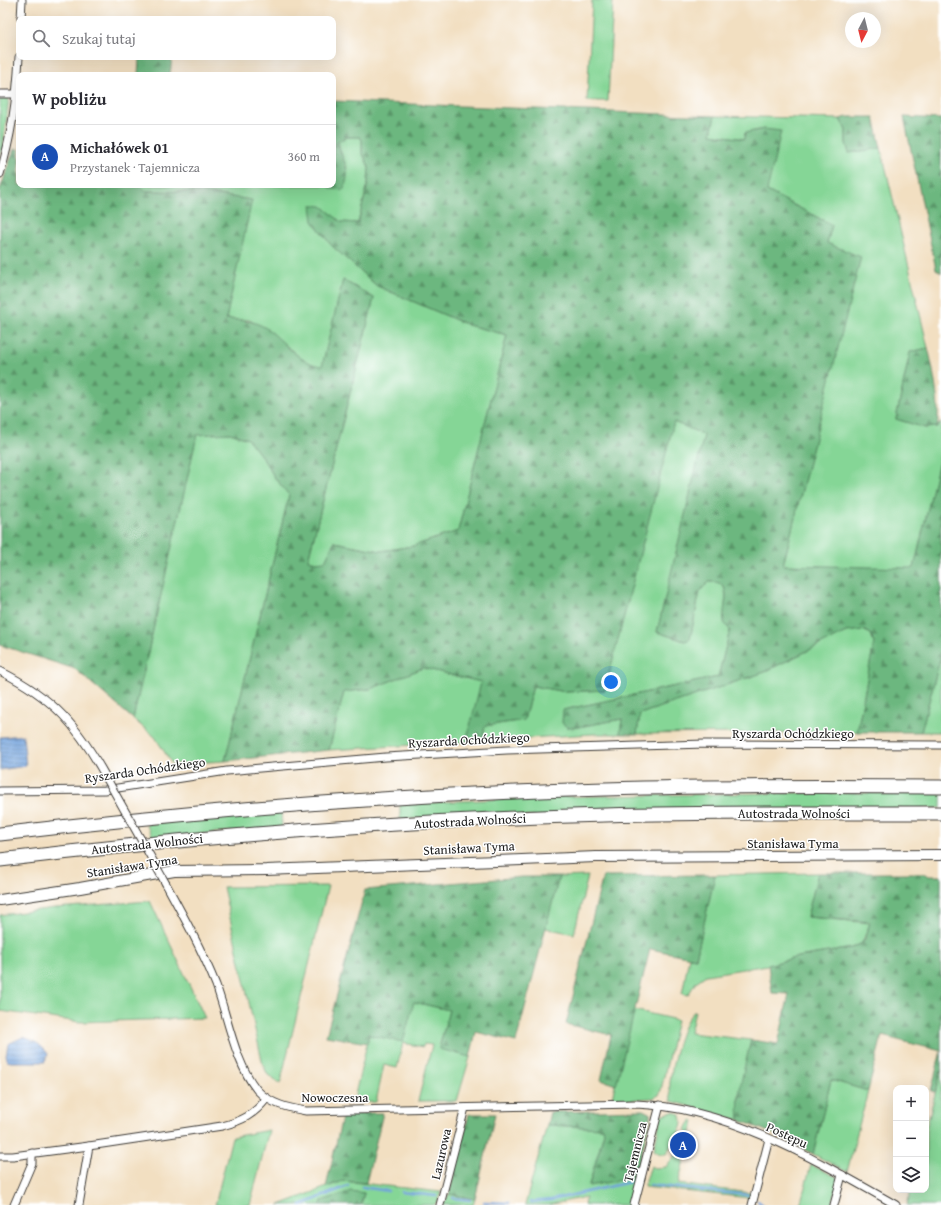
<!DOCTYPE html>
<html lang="pl">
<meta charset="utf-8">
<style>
body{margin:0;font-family:"Gentium Book Plus",serif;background:#f2f2f3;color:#2b2b33}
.controls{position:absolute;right:12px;bottom:12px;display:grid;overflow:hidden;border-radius:8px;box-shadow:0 4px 16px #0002}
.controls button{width:36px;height:36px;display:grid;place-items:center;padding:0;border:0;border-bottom:1px solid #e1e1e2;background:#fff;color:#2b2b33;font:20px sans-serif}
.compass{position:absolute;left:845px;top:12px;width:36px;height:36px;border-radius:50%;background:#fff;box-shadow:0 4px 16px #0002;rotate:187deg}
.you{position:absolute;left:611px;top:682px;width:14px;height:14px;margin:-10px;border:3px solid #fff;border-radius:50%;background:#1a73e8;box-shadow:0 0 0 6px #1a73e833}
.badge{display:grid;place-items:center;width:26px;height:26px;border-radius:50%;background:#ea580c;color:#fff;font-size:13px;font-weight:700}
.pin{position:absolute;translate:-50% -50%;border:2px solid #fff;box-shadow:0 1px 4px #0006}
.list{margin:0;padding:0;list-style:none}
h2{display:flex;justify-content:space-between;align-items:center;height:52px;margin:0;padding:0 16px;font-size:17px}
h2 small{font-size:13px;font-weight:400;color:#7c7c81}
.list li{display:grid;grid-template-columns:26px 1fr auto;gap:12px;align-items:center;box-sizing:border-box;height:64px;padding:0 16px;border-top:1px solid #e1e1e2}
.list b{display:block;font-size:15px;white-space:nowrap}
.list p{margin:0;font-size:13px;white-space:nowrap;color:#7c7c81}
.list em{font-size:13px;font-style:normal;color:#7c7c81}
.icon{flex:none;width:22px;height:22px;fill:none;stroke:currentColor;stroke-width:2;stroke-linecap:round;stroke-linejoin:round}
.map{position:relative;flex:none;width:941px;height:1205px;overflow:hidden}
.search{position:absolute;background:#fff;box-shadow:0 4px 16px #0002;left:16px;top:16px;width:320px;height:44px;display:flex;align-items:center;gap:10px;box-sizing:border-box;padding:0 14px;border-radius:8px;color:#7c7c81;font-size:15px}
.panel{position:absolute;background:#fff;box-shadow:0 4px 16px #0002;left:16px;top:72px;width:320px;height:116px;border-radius:8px}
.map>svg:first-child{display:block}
</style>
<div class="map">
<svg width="941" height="1205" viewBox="0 0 941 1205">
<defs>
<pattern id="forest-firs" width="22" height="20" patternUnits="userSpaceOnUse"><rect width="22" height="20" fill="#6cb77f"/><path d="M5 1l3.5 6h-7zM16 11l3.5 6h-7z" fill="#589467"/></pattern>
<pattern id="water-rules" width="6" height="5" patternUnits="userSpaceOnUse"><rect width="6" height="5" fill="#71a1db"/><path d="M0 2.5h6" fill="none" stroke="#5c82b1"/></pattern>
</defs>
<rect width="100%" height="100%" fill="#fff"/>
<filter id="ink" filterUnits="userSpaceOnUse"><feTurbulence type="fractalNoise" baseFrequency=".025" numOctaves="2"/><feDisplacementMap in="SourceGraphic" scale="8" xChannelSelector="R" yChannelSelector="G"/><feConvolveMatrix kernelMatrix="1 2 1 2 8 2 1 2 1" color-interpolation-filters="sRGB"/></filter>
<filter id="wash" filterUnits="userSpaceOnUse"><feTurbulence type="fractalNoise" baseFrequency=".012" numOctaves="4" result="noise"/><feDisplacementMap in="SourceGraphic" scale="16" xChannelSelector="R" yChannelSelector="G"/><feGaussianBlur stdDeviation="0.9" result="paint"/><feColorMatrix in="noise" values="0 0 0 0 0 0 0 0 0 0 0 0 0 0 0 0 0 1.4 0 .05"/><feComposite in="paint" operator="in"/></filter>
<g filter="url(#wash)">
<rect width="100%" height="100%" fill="#f2dfc1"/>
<g fill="#85d696" stroke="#507959">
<polygon points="592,0 613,0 608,101 587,101"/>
<polygon points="0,98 9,98 3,149 0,157"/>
<polygon points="715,116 840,119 846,130 846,143 849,153 881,148 928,348 910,352 896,419 925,428 937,427 941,422 941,453 914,569 783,565 860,258 827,243 832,225 767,191 764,129 745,133 745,139 710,134"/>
<polygon points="346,137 360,137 362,140 362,152 369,167 368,184 358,223 341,222 322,206 313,221 331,245 377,286 468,325 507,335 458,531 413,546 381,551 334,542 325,561 316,562 308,560 374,298 343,280 322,367 308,364 265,328 249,320 226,319 251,200 198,192 146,191 140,185 326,185 332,189 347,167 340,153 338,142"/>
<path d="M673,422L705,434L657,632L684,641L690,639L700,591L709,582C740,580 715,614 730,630L718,677L563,710L572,728L622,719L620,734H593L482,741L485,726L524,720L533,686L566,692L605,690Z"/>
<polygon points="230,433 248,439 262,457 275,478 289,495 225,761 172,764 155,737 133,719 197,434"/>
<polygon points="863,630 871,634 874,643 857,732 637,734 640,714 762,673 846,632"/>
<polygon points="941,655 941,732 921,732"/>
<polygon points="423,668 482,682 466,742 329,750 344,692 370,689"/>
<polygon points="779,793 941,793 941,808 400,819 400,804 545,797"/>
<polygon points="281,811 282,827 153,838 146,824"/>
<polygon points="818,873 807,917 870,923 862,943 852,948 798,957 768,965 706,975 696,982 688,995 682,994 689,957 696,958 715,875"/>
<polygon points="588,876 574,934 545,928 559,877"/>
<polygon points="328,886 280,1084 268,1075 263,1065 223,887"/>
<polygon points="150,901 205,1018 80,1022 0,1011 0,915 55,908"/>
<polygon points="414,1002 449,1010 439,1048 470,1057 457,1101 418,1101 432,1045 424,1044 423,1047 403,1043 397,1068 384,1065 376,1102 353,1103 369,1035"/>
<polygon points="634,1010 677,1020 661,1090 659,1095 653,1098 611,1101"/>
<path d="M695,1011L690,1033L751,1040L739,1094V1120L671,1101C671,1095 669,1088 670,1082C672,1065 681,1020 695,1011Z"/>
<polygon points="941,1070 941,1205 907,1205 911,1190 926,1190 926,1129"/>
<polygon points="831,1080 868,1091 847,1172 813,1154"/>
<path d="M673,1112L680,1114C687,1125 673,1141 668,1151L666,1154H660L654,1150L661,1115Z"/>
<path d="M692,1120L694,1121L678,1184L751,1193L750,1198L644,1187L651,1166L654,1168L666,1167C671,1159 676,1156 680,1147L683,1148L686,1141L684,1140L688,1132L685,1129Z"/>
<polygon points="547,1125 603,1128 604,1132 589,1185 636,1177 628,1205 584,1205 586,1197 548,1205 525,1205"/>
<polygon points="269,1130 250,1205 215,1205 232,1137"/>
<polygon points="811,1165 839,1178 832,1205 800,1205"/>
<polygon points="343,1181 441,1192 438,1201 434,1205 361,1205 364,1193 322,1201 321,1205 279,1205"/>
<polygon points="449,1194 475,1199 473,1205 443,1205"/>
</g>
<g fill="url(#forest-firs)" stroke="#446a4e">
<polygon points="139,57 172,57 170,75 138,75"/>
<path d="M333,101L715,116L711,134L744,139L745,133L764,129L781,131L767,191L832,225L827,243L861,257L783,565L914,568L941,453V655L921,732H857L874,643L871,634L863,630L846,632L762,673L640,714L637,734H620L622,719L573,728L567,727L562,723L563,710L718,677L730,630C728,627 725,625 724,622C721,608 737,580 709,582L700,591L690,639L685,641L657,632L704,435L674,422L605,690L566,692L533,686L524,720L485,726L482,741L466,742L481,682L423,668L370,689L344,692L329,750L225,761L289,495L275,478L262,457L248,439L230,433L197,435L133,719L75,669L0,645V190L14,149H19V185H140L146,191L198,192L252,200L226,319C240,320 253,320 266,328C285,341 297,363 322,366L343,280L374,298L308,560L316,562L325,561L334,542L381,551L413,546L458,531L507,335L468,325L377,286L331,245L313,221L311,205L322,206L341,222L358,223L368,184L369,167L362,152V140L360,137H346L338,142C342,162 353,169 343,190L332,189L326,185H333Z"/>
<polygon points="846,117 874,117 881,148 849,153 846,143 846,130 840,119"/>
<polygon points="904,117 941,119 941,273 936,269"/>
<path d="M928,348C933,366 941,411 937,427L925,428L896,419L910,352Z"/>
<path d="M818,873H923L929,876H941V1070L935,1092L931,1091L941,1051L882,1036L868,1091L831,1080L813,1154L776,1135L739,1120C736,1093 745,1067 751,1040L778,1044L789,994L772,993L768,965L798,957L852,948L862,943L866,937L870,922L807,917Z"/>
<polygon points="715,875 696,958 650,949 616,1085 601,1080 611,1035 566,1024 603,876"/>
<polygon points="522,877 559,877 516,1042 476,1032 470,1057 439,1049 449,1010 414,1002 403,1042 369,1035 367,1043 326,1036 365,890"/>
<polygon points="643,1110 651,1114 636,1177 589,1186 604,1132 603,1128 547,1125 550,1112"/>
<polygon points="343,1113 383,1113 366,1183 343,1181 326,1187"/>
<polygon points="469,1114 495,1114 475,1199 449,1194"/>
<polygon points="351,1191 364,1193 361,1205 321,1205 322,1201"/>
</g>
<g fill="url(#water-rules)" stroke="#465e7c">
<polygon points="23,735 26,766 0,770 0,737"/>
<path d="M23,1037C33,1040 42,1045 48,1054L45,1062H11L7,1061L6,1056L8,1044Z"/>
</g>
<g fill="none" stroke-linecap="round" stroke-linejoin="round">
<g stroke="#71a1db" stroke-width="2.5">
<polyline points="650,1185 748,1195"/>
<polyline points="362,1187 388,1191"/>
<polyline points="401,1192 436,1196"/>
<polyline points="453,1198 470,1200"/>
<polyline points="758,1201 763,1205"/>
<polyline points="484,1202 509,1203"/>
<polyline points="531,1202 551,1200 630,1182"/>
<polyline points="301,1205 348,1186"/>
</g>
</g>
</g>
<g filter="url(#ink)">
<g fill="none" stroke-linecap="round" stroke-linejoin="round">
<g stroke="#3c3935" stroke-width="9">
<g id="street">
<polyline points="21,19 22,0"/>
<polyline points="0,94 17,94"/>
<path d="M0,174C12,135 17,97 19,57"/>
<path d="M0,671C54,698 78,726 107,779"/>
<polyline points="0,791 105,790 227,771 386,757 507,750 705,744 941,745"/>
<path d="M166,884C184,917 202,950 216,985C228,1018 235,1063 257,1090C270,1104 288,1108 306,1111L636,1104C728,1107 818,1161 896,1205"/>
<path d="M0,1156H13L89,1146L222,1126C242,1121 254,1115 267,1098"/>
<polyline points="14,1205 32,1163 32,1153"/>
<polyline points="79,1205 89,1146"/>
<polyline points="440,1205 465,1108"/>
<polyline points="634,1205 660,1105"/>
<polyline points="752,1205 769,1139"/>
<polyline points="834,1205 842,1175"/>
</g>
</g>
<g stroke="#3c3935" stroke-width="12">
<polyline id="secondary" points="0,900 80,888 174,871 266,870 596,857 941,855"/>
</g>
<g stroke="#3c3935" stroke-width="15">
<g id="highway">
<path d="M0,834C201,810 403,794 605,789C717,786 829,786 941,787"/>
<path d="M0,860C201,836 403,820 605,815C717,812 829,813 941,813"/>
</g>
</g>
<use href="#street" stroke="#fff" stroke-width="7"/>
<use href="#secondary" stroke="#fff" stroke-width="10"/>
<use href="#highway" stroke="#fff" stroke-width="13"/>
<g stroke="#3c3935" stroke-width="9" stroke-linecap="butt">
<polyline id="street-bridge" points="107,779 166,884"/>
</g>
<use href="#street-bridge" stroke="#fff" stroke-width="7"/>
</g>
</g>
<g text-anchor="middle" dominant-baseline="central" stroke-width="3" stroke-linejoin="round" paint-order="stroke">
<g font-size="13" fill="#1c1c1c" stroke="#fff">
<text x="793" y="733">Ryszarda Ochódzkiego</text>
<text transform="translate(469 740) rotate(-3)">Ryszarda Ochódzkiego</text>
<text transform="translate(145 770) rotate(-8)">Ryszarda Ochódzkiego</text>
<text x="794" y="813">Autostrada Wolności</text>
<text transform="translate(470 821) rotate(-3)">Autostrada Wolności</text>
<text x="793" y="843">Stanisława Tyma</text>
<text transform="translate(147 844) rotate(-6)">Autostrada Wolności</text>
<text transform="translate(469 848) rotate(-3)">Stanisława Tyma</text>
<text transform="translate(132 866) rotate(-9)">Stanisława Tyma</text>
<text x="335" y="1097">Nowoczesna</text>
<text transform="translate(787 1135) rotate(25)">Postępu</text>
<text transform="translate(635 1152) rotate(-76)">Tajemnicza</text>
<text transform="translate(441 1154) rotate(-77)">Lazurowa</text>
</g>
</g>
</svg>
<div class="controls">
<button>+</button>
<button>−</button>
<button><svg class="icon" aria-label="layers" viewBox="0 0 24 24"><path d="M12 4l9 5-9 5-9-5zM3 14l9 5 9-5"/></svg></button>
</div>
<svg class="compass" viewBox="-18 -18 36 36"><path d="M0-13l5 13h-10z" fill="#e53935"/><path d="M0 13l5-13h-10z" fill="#7c7c81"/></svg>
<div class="you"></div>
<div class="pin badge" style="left:683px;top:1145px;background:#1a4fb4">A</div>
<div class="search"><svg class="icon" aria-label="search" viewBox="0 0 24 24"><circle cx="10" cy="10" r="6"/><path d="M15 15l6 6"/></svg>Szukaj tutaj</div>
<section class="panel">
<h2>W pobliżu<small></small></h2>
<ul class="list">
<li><span class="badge" style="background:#1a4fb4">A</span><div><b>Michałówek 01</b><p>Przystanek · Tajemnicza</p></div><em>360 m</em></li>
</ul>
</section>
</div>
